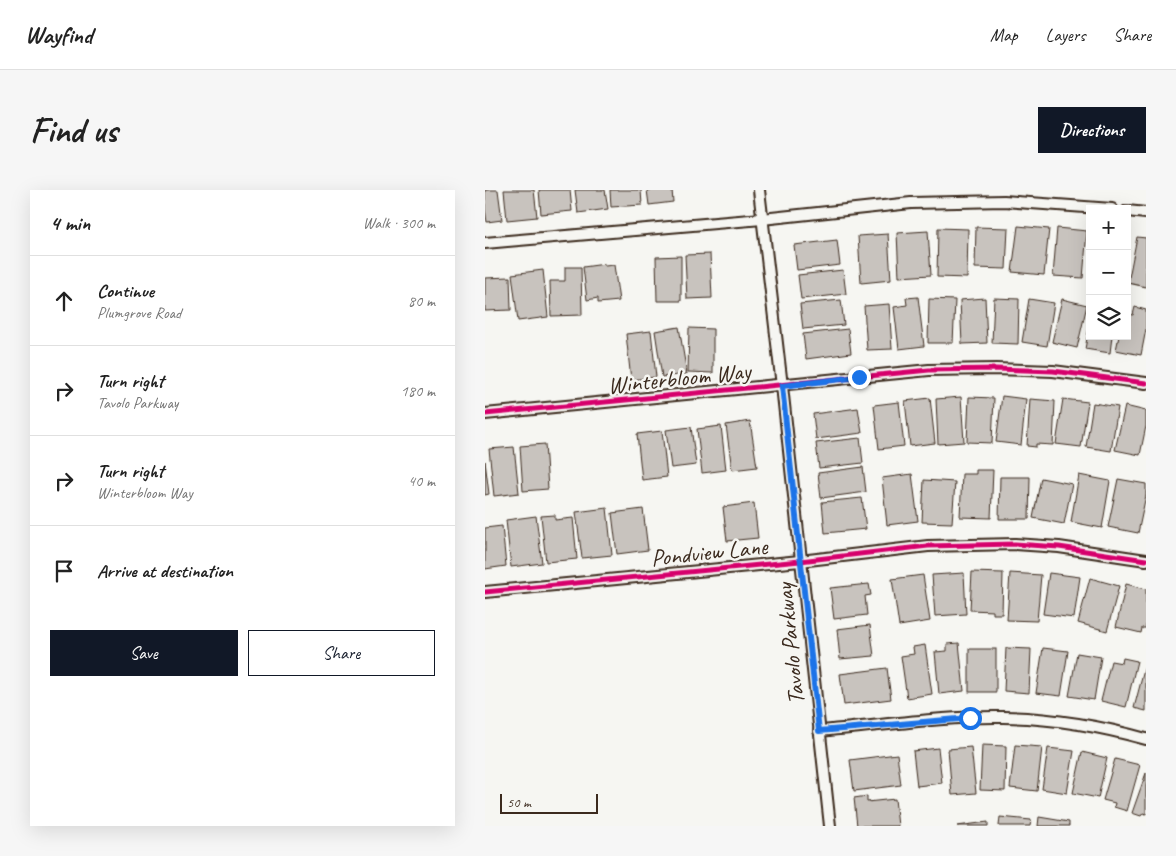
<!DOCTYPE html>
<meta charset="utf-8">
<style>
body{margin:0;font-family:Caveat,sans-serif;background:#f6f6f6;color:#222}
.controls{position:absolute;right:15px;top:15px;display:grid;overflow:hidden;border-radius:0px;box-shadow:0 5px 20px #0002}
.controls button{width:45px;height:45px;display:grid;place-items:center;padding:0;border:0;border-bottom:1px solid #e0e0e0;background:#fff;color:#222;font:25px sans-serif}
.scale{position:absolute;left:15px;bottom:12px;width:98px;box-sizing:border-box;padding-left:5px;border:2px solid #3b2a1e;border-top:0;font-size:14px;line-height:18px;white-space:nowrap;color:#3b2a1e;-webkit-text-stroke:4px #f6f6f2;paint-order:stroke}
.stop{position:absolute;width:15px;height:15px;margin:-11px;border:4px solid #1a73e8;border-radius:50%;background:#fff}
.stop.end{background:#1a73e8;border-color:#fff;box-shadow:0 1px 5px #0008}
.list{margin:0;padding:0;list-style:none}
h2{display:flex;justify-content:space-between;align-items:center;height:65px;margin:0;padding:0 20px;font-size:21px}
h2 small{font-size:16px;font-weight:400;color:#767676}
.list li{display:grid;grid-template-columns:32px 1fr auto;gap:15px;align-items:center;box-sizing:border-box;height:90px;padding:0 20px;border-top:1px solid #e0e0e0}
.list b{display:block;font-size:19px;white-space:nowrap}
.list p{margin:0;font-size:16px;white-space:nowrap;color:#767676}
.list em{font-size:16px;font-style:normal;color:#767676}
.actions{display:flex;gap:10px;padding:15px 20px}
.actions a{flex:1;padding:11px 0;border:1px solid #111827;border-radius:0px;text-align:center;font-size:18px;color:#111827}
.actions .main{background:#111827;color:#fff}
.icon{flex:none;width:28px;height:28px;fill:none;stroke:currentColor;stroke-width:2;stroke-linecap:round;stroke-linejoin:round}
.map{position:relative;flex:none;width:661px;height:636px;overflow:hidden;border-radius:0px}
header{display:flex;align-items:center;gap:30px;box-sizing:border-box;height:70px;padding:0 25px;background:#fff;border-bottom:1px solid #e0e0e0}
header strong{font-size:24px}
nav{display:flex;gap:28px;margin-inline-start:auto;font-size:18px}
.intro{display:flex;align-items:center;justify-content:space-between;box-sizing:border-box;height:120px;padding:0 30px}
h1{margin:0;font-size:35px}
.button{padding:12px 22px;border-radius:0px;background:#111827;color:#fff;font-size:18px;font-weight:700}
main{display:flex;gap:30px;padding:0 30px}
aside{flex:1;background:#fff;border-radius:0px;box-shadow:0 5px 20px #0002}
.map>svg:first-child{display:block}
</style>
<header>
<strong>Wayfind</strong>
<nav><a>Map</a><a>Layers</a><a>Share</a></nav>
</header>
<div class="intro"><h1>Find us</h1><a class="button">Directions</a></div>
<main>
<aside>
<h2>4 min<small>Walk · 300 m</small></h2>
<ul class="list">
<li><svg class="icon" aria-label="ahead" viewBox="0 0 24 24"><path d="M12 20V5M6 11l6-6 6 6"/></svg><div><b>Continue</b><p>Plumgrove Road</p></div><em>80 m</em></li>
<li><svg class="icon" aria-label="right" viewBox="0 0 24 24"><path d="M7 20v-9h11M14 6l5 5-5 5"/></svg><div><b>Turn right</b><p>Tavolo Parkway</p></div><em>180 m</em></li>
<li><svg class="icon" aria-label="right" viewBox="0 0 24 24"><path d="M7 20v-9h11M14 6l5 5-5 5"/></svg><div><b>Turn right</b><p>Winterbloom Way</p></div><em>40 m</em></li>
<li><svg class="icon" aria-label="arrive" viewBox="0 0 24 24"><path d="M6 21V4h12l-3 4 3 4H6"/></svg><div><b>Arrive at destination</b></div></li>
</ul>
<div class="actions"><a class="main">Save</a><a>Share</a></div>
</aside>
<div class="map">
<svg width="661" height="636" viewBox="0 0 661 636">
<rect width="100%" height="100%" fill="#f6f6f2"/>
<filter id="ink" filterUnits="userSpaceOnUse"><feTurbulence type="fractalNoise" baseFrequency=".02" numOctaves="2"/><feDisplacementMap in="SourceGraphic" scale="10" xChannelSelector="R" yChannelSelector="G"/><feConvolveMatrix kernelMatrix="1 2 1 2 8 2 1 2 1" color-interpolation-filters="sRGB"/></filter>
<g filter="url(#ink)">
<g fill="#c8c3be" stroke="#3b2a1e">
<polygon points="0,0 13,0 17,30 2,32 0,19"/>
<polygon points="19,0 49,0 52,27 22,30"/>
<polygon points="54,0 85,0 87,21 56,24"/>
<polygon points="90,0 120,0 123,19 93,23"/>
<polygon points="125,0 156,0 157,15 126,17"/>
<polygon points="162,0 187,0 188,12 164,15"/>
<polygon points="533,36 564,39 559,85 527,82"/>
<polygon points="491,37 523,38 521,79 490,78"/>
<polygon points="453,38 483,39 482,88 452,87"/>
<polygon points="572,38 602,41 598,88 568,86"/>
<polygon points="443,41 446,85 414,87 412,43"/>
<polygon points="403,44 406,90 376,93 373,46"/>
<polygon points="652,47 661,48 661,97 643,93"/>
<polygon points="352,50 355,75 312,80 309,55"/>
<polygon points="225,64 227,108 202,109 200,65"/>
<polygon points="196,66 196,111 172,111 171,67"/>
<polygon points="120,74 120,76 129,75 134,111 113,113 113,108 102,110 98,77"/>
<polygon points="80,77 96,77 97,125 66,126 65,91 80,91"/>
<polygon points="58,80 63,127 33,131 27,84"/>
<polygon points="358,80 361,104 316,109 313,85"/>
<polygon points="25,87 26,120 0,121 0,88"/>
<polygon points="433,107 439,156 414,159 409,117 422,115 421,108"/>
<polygon points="500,108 502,153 477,154 475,110"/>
<polygon points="509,108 534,109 533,154 507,153"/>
<polygon points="444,109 470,110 468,153 443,153"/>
<polygon points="544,109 569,113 562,156 537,152"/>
<polygon points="577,109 602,115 592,158 567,152"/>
<polygon points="356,110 359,135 318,139 315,114"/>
<polygon points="404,114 407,159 382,160 379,116"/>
<polygon points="650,117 661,120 661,139 656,165 631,160 634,146 642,146 642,124 648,125"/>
<polygon points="605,132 605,146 627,146 625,163 600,159"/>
<polygon points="194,137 202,184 177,187 170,141"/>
<polygon points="204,138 228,139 228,183 203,182"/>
<polygon points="363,139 366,163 321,169 318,144"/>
<polygon points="166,141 171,187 146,190 141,144"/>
<polygon points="517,206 541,209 536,255 511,252"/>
<polygon points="476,207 479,252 453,254 451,209"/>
<polygon points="484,207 509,208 507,253 482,252"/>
<polygon points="445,208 450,253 425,256 420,211"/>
<polygon points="545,209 570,211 568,255 551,254 551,257 542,256"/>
<polygon points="578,209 603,212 596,257 571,254"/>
<polygon points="414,212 419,256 394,259 389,215"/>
<polygon points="608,213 633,217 626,261 601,257"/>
<polygon points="640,216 661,221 661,236 655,265 630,260"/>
<polygon points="373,218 377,243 331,249 328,224"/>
<polygon points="265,231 272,277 247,280 241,235"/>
<polygon points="236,236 241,280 217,283 212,239"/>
<polygon points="206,237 211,275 186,278 181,240"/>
<polygon points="177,241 182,287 157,290 152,244"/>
<polygon points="375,248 378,273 334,278 331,253"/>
<polygon points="60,254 63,299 38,301 35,256"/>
<polygon points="29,257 34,303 9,306 4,259"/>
<polygon points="0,271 4,304 0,305"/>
<polygon points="378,277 381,302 336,308 333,283"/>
<polygon points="491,280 508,280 506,328 475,327 477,284 491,284"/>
<polygon points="427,284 433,331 402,335 397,288"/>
<polygon points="594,285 625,291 617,338 586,332"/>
<polygon points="515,287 545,287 544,329 514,329"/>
<polygon points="556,288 587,294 579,334 548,328"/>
<polygon points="633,289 661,294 661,305 653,343 623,337"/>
<polygon points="439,290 470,292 467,333 437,332"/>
<polygon points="377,308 381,339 340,343 337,312"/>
<polygon points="269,313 273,348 242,351 238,317"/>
<polygon points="122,318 127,365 97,368 91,322"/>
<polygon points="158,319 163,360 132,364 127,323"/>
<polygon points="70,325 70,330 88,328 92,369 61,372 56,326"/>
<polygon points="51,326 57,373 26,377 21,330"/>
<polygon points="17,336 21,376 0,379 0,338"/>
<polygon points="487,382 518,383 517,424 508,424 508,421 485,420"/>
<polygon points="479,383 481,424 450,426 447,385"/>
<polygon points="525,383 556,385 552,431 522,430"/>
<polygon points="564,383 595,387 589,428 558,424"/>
<polygon points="438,385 445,431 414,436 407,389"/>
<polygon points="605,388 634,396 622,441 593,433"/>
<polygon points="384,394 386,405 380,406 382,425 349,429 345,398"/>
<polygon points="641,394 661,399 661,438 657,438 656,443 631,437"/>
<polygon points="385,435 389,466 355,469 352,439"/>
<polygon points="474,453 479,501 454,504 450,462 462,461 462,454"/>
<polygon points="440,455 447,504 422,508 416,466 429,464 428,457"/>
<polygon points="521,458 546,459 544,503 519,501"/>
<polygon points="558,458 583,461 576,506 551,503"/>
<rect x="484" y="459" width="27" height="43"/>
<polygon points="592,463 616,467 609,510 584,506"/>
<polygon points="638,468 652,471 641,517 616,511 626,471 637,473"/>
<polygon points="660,476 661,476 661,521 649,518"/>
<polygon points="402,478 406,509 359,515 355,484"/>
<polygon points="497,555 521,556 520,601 495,600"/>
<polygon points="530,555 557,557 552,601 525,598"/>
<polygon points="486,557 491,603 467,605 463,559"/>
<polygon points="453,558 457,593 432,596 428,561"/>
<polygon points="563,558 589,561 582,603 557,599"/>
<polygon points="597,562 622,568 613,608 588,603"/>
<polygon points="412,564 416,595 369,601 365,570"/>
<polygon points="630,569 655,575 642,621 629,617 630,613 618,610"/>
<polygon points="661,583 661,624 658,623 656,626 647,623"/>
<polygon points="382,606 382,612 410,609 413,636 372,636 369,608"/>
<polygon points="515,627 546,630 545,636 514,636"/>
<polygon points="554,627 584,632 584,636 553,636"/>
<polygon points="503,632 503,636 472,636"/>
</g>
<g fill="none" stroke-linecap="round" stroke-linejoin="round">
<g stroke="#3b2a1e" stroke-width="14">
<g id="street">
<polyline points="274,0 297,196 345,636"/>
<polyline points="642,21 661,23"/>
<polyline points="0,53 277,29 426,13 519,11 627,19"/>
<polyline points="0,224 444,180 511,179 568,181 661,193"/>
<polyline points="0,402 315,371 443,356 530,354 574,357 661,370"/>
<path d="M334,541C395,536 457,526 518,527C566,528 615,536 661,549"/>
</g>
</g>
<use href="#street" stroke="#f6f6f2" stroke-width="10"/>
<g stroke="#f6f6f2" stroke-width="8">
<g id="cycleway">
<polyline points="0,224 444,180 511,179 568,181 661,193"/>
<polyline points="0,402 315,371 443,356 530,354 574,357 661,370"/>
</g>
</g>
<use href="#cycleway" stroke="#d6006c" stroke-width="5"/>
</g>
</g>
<g fill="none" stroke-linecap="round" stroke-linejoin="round" filter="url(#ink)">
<polyline stroke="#1a73e8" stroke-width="6" points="374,187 297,196 334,541 485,528"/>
</g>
<g text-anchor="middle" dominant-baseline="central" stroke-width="5" stroke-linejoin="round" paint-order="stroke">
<g font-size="24" fill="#3b2a1e" stroke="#f6f6f2">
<text transform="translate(194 188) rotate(-6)">Winterbloom Way</text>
<text transform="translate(224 362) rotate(-6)">Pondview Lane</text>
<text transform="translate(305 454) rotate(-96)">Tavolo Parkway</text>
</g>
</g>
</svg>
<div class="controls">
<button>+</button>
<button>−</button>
<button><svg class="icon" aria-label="layers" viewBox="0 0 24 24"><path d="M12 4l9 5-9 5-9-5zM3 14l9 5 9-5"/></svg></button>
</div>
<div class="scale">50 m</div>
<div class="stop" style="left:485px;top:528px"></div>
<div class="stop end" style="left:374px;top:187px"></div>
</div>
</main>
